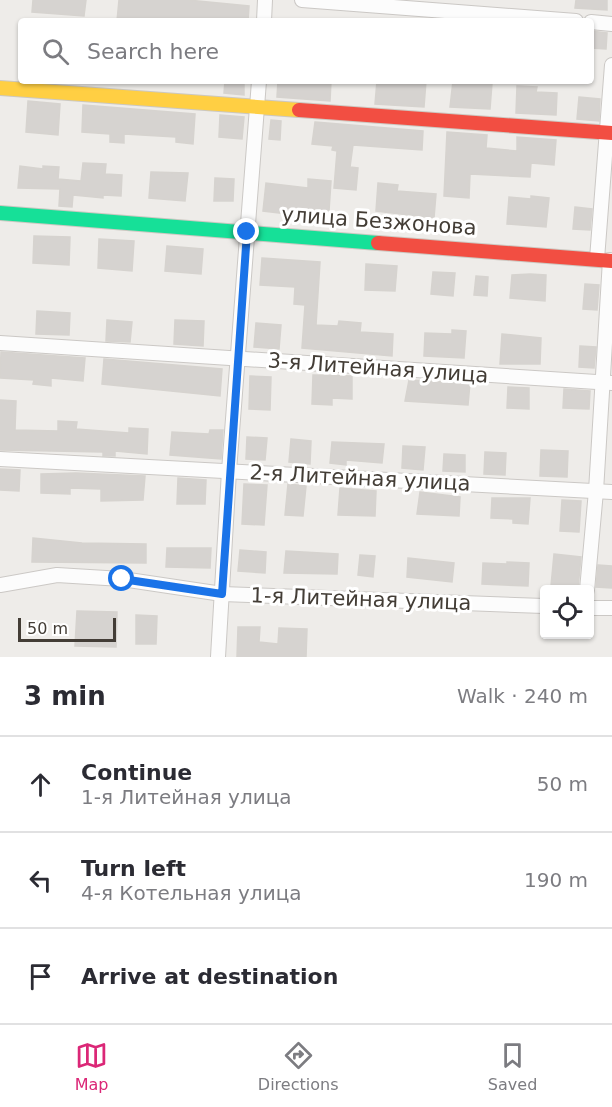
<!DOCTYPE html>
<meta charset="utf-8">
<style>
body{margin:0;font-family:"DejaVu Sans",sans-serif;background:#f2f2f3;color:#2b2b33}
.controls{position:absolute;right:18px;bottom:18px;display:grid;overflow:hidden;border-radius:6px;box-shadow:0 2px 4px #0004}
.controls button{width:54px;height:54px;display:grid;place-items:center;padding:0;border:0;border-bottom:2px solid #e1e1e2;background:#fff;color:#2b2b33;font:30px sans-serif}
.scale{position:absolute;left:18px;bottom:15px;width:98px;box-sizing:border-box;padding-left:6px;border:3px solid #433d36;border-top:0;font-size:16px;line-height:21px;white-space:nowrap;color:#433d36;-webkit-text-stroke:4px #fff;paint-order:stroke}
.stop{position:absolute;width:18px;height:18px;margin:-14px;border:4px solid #1a73e8;border-radius:50%;background:#fff}
.stop.end{background:#1a73e8;border-color:#fff;box-shadow:0 2px 6px #0008}
.list{margin:0;padding:0;list-style:none}
h2{display:flex;justify-content:space-between;align-items:center;height:78px;margin:0;padding:0 24px;font-size:26px}
h2 small{font-size:20px;font-weight:400;color:#7c7c81}
.list li{display:grid;grid-template-columns:39px 1fr auto;gap:18px;align-items:center;box-sizing:border-box;height:96px;padding:0 24px;border-top:2px solid #e1e1e2}
.list b{display:block;font-size:22px;white-space:nowrap}
.list p{margin:0;font-size:20px;white-space:nowrap;color:#7c7c81}
.list em{font-size:20px;font-style:normal;color:#7c7c81}
.icon{flex:none;width:33px;height:33px;fill:none;stroke:currentColor;stroke-width:2;stroke-linecap:round;stroke-linejoin:round}
.map{position:relative;flex:none;width:612px;height:657px;overflow:hidden}
.search{position:absolute;background:#fff;box-shadow:0 2px 4px #0004;left:18px;right:18px;top:18px;height:66px;display:flex;align-items:center;gap:15px;box-sizing:border-box;padding:0 21px;border-radius:6px;color:#7c7c81;font-size:22px}
.sheet{height:366px;background:#fff}
nav{display:flex;justify-content:space-around;align-items:center;box-sizing:border-box;height:84px;border-top:2px solid #e1e1e2;background:#fff;font-size:16px;color:#7c7c81}
nav a{display:grid;justify-items:center;gap:3px}
nav .on{color:#db2777}
.map>svg:first-child{display:block}
</style>
<div class="map">
<svg width="612" height="657" viewBox="0 0 612 657">
<rect width="100%" height="100%" fill="#eeece9"/>
<g fill="#d6d3d0" stroke="#d6d3cf" stroke-width="1.5">
<polygon points="33,0 86,0 84,16 32,12"/>
<polygon points="119,0 188,0 249,6 248,21 117,21"/>
<polygon points="576,0 607,0 607,10 575,8"/>
<polygon points="591,31 607,33 606,49 591,48"/>
<polygon points="225,81 244,81 244,95 224,93"/>
<polygon points="278,81 331,81 330,101 277,97"/>
<polygon points="377,81 426,81 424,107 375,104"/>
<polygon points="453,81 492,83 490,109 450,107"/>
<polygon points="517,86 537,87 536,92 557,93 556,115 516,113"/>
<polygon points="579,97 600,99 599,121 577,119"/>
<polygon points="28,101 60,104 58,135 26,132"/>
<polygon points="83,105 195,114 193,144 176,142 176,137 124,134 124,143 110,142 110,134 82,132"/>
<polygon points="220,115 244,117 242,139 219,137"/>
<polygon points="271,120 281,121 280,140 269,139"/>
<polygon points="315,122 423,131 422,150 353,145 350,167 358,168 356,190 334,188 337,151 332,150 333,146 312,144"/>
<polygon points="447,132 487,135 486,148 517,151 517,137 556,140 554,165 531,163 530,177 470,174 469,198 444,196"/>
<polygon points="83,163 106,164 105,174 122,175 121,196 103,195 103,198 73,195 72,207 59,206 60,189 18,188 20,166 43,169 43,166 59,167 58,179 81,181"/>
<polygon points="151,172 188,173 185,201 149,198"/>
<polygon points="215,178 234,179 233,201 214,201"/>
<polygon points="308,179 331,181 329,211 288,208 287,214 263,211 266,183 308,188"/>
<polygon points="378,183 398,185 397,191 436,194 434,218 376,211"/>
<polygon points="531,196 549,198 546,227 507,224 509,197 531,199"/>
<polygon points="575,207 592,209 590,230 573,229"/>
<polygon points="34,236 70,237 69,265 33,263"/>
<polygon points="99,239 134,241 132,271 98,268"/>
<polygon points="167,246 203,249 201,274 165,271"/>
<polygon points="262,258 320,262 316,325 338,326 339,321 361,323 360,332 393,334 392,356 302,348 305,305 294,304 295,287 260,285"/>
<polygon points="366,264 397,266 395,291 365,290"/>
<polygon points="433,272 455,273 453,296 431,294"/>
<polygon points="530,274 546,275 545,301 510,298 512,275"/>
<polygon points="476,276 488,277 487,296 474,295"/>
<polygon points="585,284 599,285 597,310 583,309"/>
<polygon points="37,311 70,313 69,335 36,334"/>
<polygon points="107,320 132,322 130,342 106,341"/>
<polygon points="175,320 204,321 203,346 174,344"/>
<polygon points="256,323 281,325 279,349 254,347"/>
<polygon points="452,330 466,331 464,358 424,356 425,333 452,334"/>
<polygon points="502,334 541,338 540,364 500,364"/>
<polygon points="580,346 596,347 594,368 579,367"/>
<polygon points="1,352 85,358 83,381 51,378 51,386 33,384 34,380 0,378"/>
<polygon points="104,359 222,369 220,396 102,384"/>
<polygon points="313,375 352,376 352,399 332,398 332,405 312,404"/>
<polygon points="250,376 271,377 270,410 249,409"/>
<polygon points="409,380 470,383 468,405 405,401"/>
<polygon points="508,387 529,388 529,409 507,408"/>
<polygon points="564,389 590,391 589,409 563,408"/>
<polygon points="0,400 16,401 15,430 58,431 58,421 77,422 76,429 129,433 129,428 148,429 147,454 115,451 115,456 103,456 103,452 0,450"/>
<polygon points="210,430 223,430 221,459 170,455 172,432 209,434"/>
<polygon points="247,437 267,438 265,460 246,459"/>
<polygon points="291,439 311,441 310,464 289,462"/>
<polygon points="332,442 384,444 382,463 346,460 346,465 330,463"/>
<polygon points="403,446 425,447 423,470 402,468"/>
<polygon points="541,450 568,451 567,477 540,476"/>
<polygon points="485,452 506,453 505,475 484,474"/>
<polygon points="444,454 465,455 465,472 443,471"/>
<polygon points="0,469 20,470 19,491 0,490"/>
<polygon points="76,473 145,476 143,500 101,501 101,489 70,488 70,494 41,493 41,474"/>
<polygon points="178,478 206,480 205,504 177,504"/>
<polygon points="244,484 267,485 264,525 242,524"/>
<polygon points="288,484 306,486 303,516 285,515"/>
<polygon points="340,488 376,491 375,516 338,515"/>
<polygon points="420,492 460,497 459,516 417,514"/>
<polygon points="492,498 530,498 528,524 513,523 513,519 491,518"/>
<polygon points="562,500 581,501 579,532 560,531"/>
<polygon points="33,538 82,543 146,544 146,563 32,562"/>
<polygon points="167,548 211,548 210,568 166,567"/>
<polygon points="240,550 266,552 265,573 238,571"/>
<polygon points="286,551 338,554 337,574 284,573"/>
<polygon points="554,554 581,557 578,588 551,586"/>
<polygon points="360,555 375,556 373,577 358,575"/>
<polygon points="408,558 454,563 452,582 407,577"/>
<polygon points="507,562 529,563 528,586 482,584 483,563 507,564"/>
<polygon points="598,565 612,566 612,588 596,587"/>
<polygon points="77,611 117,612 116,647 75,646"/>
<polygon points="136,615 157,616 156,644 136,644"/>
<polygon points="238,627 260,627 259,642 278,644 279,628 307,629 306,657 237,657"/>
</g>
<g fill="none" stroke-linecap="round" stroke-linejoin="round">
<g stroke="#cbc8c5" stroke-width="16">
<g id="street">
<polyline points="302,0 576,21"/>
<polyline points="264,21 265,0"/>
<polyline points="591,22 612,24"/>
<polyline points="597,259 612,65"/>
<polyline points="0,343 612,383"/>
<polyline points="0,459 612,492"/>
<polyline points="0,585 57,575 122,579 222,594 544,606"/>
<polyline points="587,590 596,491 610,260"/>
<polyline points="590,608 612,608"/>
<polyline points="218,657 229,471 259,81"/>
</g>
</g>
<g stroke="#ccc8c1" stroke-width="16">
<polyline id="fast" points="0,213 378,243"/>
</g>
<g stroke="#ccc8c1" stroke-width="16">
<polyline id="slow" points="0,88 299,110"/>
</g>
<g stroke="#ccc8c1" stroke-width="16">
<g id="jam">
<polyline points="299,110 612,133"/>
<polyline points="378,243 612,261"/>
</g>
</g>
<use href="#street" stroke="#fcfcfc" stroke-width="14"/>
<use href="#fast" stroke="#16e098" stroke-width="14"/>
<use href="#slow" stroke="#ffcf43" stroke-width="14"/>
<use href="#jam" stroke="#f24e42" stroke-width="14"/>
</g>
<g fill="none" stroke-linecap="round" stroke-linejoin="round">
<polyline stroke="#1a73e8" stroke-width="8" points="122,579 222,594 247,232"/>
</g>
<g text-anchor="middle" dominant-baseline="central" stroke-width="6" stroke-linejoin="round" paint-order="stroke">
<g font-size="21" fill="#433d36" stroke="#fff">
<text transform="translate(379 221) rotate(4)">улица Безжонова</text>
<text transform="translate(378 368) rotate(4)">3-я Литейная улица</text>
<text transform="translate(360 478) rotate(3)">2-я Литейная улица</text>
<text transform="translate(361 599) rotate(2)">1-я Литейная улица</text>
</g>
</g>
</svg>
<div class="controls">
<button><svg class="icon" aria-label="locate" viewBox="0 0 24 24"><circle cx="12" cy="12" r="6"/><path d="M12 2v4M12 18v4M2 12h4M18 12h4"/></svg></button>
</div>
<div class="scale">50 m</div>
<div class="stop" style="left:122px;top:579px"></div>
<div class="stop end" style="left:247px;top:232px"></div>
<div class="search"><svg class="icon" aria-label="search" viewBox="0 0 24 24"><circle cx="10" cy="10" r="6"/><path d="M15 15l6 6"/></svg>Search here</div>
</div>
<section class="sheet">
<h2>3 min<small>Walk · 240 m</small></h2>
<ul class="list">
<li><svg class="icon" aria-label="ahead" viewBox="0 0 24 24"><path d="M12 20V5M6 11l6-6 6 6"/></svg><div><b>Continue</b><p>1-я Литейная улица</p></div><em>50 m</em></li>
<li><svg class="icon" aria-label="left" viewBox="0 0 24 24"><path d="M17 20v-9H6M10 6l-5 5 5 5"/></svg><div><b>Turn left</b><p>4-я Котельная улица</p></div><em>190 m</em></li>
<li><svg class="icon" aria-label="arrive" viewBox="0 0 24 24"><path d="M6 21V4h12l-3 4 3 4H6"/></svg><div><b>Arrive at destination</b></div></li>
</ul>
</section>
<nav>
<a class="on"><svg class="icon" aria-label="map" viewBox="0 0 24 24"><path d="M3 6l6-2 6 2 6-2v14l-6 2-6-2-6 2zM9 4v14M15 6v14"/></svg>Map</a>
<a><svg class="icon" aria-label="directions" viewBox="0 0 24 24"><path d="M12 3l9 9-9 9-9-9zM9 14v-3h6M13 9l2 2-2 2"/></svg>Directions</a>
<a><svg class="icon" aria-label="saved" viewBox="0 0 24 24"><path d="M7 4h10v16l-5-4-5 4z"/></svg>Saved</a>
</nav>
